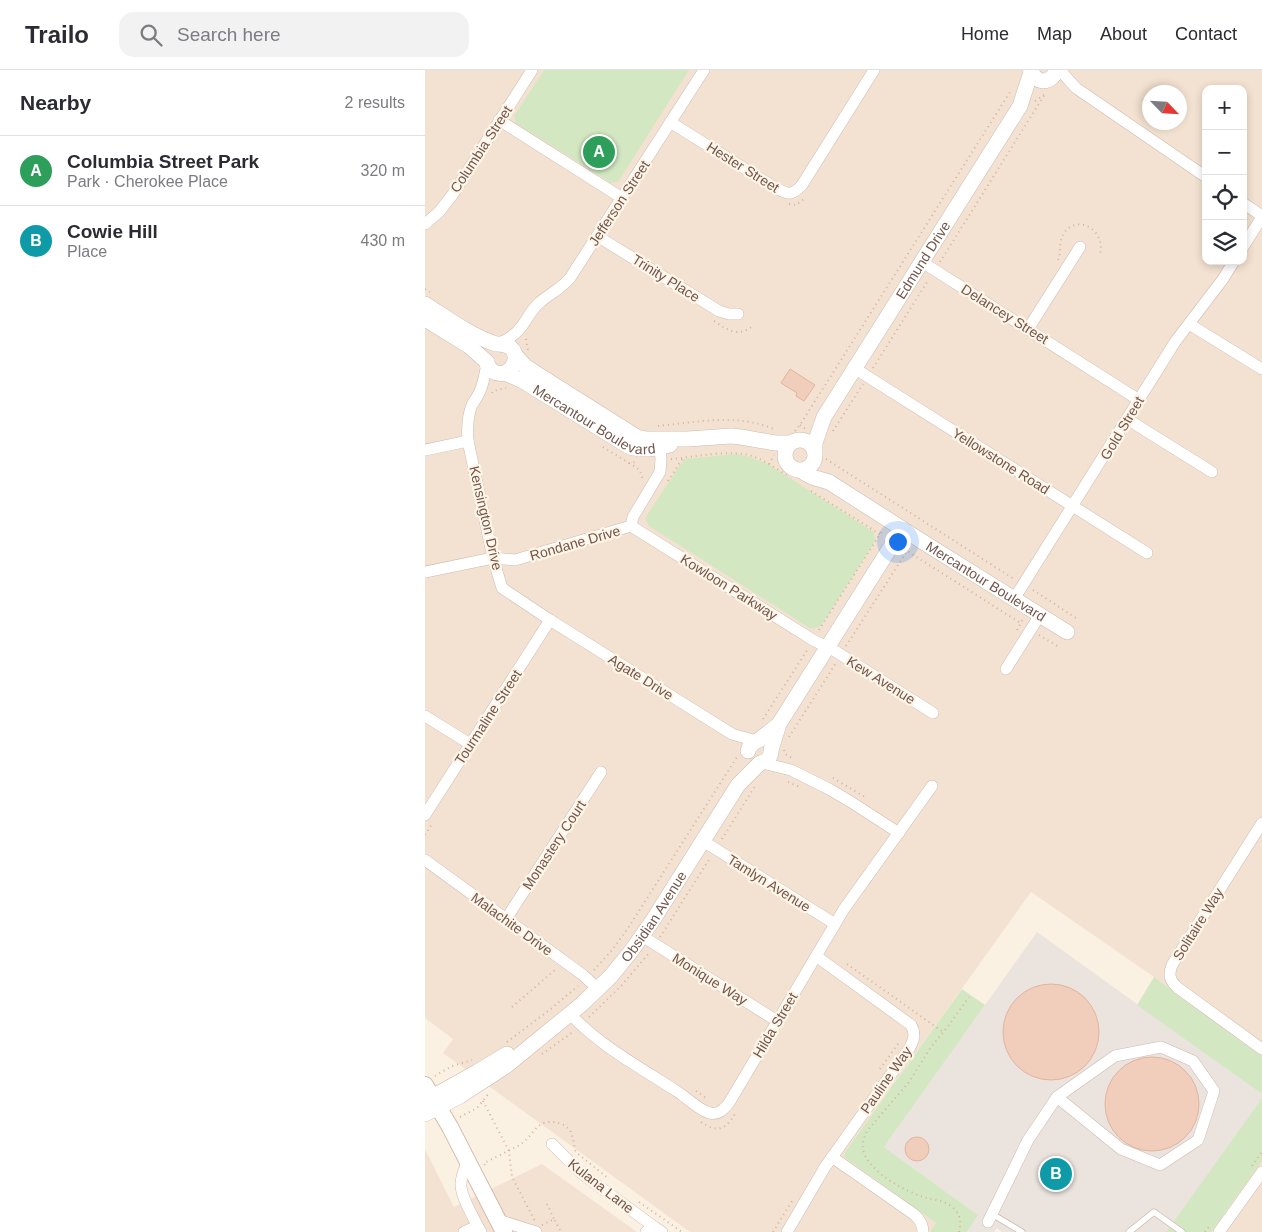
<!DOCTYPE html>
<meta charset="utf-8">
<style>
body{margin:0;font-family:Helvetica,sans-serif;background:#f2f2f3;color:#2b2b33}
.controls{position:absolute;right:15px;top:15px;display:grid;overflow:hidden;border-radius:10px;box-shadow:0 2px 8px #0003}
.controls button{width:45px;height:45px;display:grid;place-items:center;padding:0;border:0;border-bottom:1px solid #e1e1e2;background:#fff;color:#2b2b33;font:25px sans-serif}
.compass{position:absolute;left:717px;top:15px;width:45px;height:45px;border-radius:50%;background:#fff;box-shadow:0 2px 8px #0003;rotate:115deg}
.you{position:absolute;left:472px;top:471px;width:18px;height:18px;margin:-12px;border:4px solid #fff;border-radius:50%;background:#1a73e8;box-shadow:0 0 0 8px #1a73e833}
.badge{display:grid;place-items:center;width:32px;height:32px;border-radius:50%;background:#0f766e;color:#fff;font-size:16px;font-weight:700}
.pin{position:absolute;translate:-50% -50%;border:2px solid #fff;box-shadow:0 1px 5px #0006}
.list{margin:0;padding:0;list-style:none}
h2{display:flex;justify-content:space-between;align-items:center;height:65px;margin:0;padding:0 20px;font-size:21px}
h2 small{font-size:16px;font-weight:400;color:#7c7c81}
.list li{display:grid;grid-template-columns:32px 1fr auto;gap:15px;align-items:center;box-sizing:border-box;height:70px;padding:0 20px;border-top:1px solid #e1e1e2}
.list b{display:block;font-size:19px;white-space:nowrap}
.list p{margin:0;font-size:16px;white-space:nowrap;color:#7c7c81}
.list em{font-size:16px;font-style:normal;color:#7c7c81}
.icon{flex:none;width:28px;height:28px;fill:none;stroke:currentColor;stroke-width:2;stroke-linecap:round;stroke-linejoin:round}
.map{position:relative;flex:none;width:837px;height:1162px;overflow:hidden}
header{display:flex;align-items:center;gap:30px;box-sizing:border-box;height:70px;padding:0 25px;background:#fff;border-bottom:1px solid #e1e1e2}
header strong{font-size:24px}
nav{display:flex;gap:28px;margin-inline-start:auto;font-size:18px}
.search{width:350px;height:45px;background:#f2f2f3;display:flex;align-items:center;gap:12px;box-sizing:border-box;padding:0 18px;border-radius:15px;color:#7c7c81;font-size:19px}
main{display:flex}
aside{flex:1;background:#fff}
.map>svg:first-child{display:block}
</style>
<header>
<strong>Trailo</strong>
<div class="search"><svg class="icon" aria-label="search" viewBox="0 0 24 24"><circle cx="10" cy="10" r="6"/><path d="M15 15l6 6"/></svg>Search here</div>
<nav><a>Home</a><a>Map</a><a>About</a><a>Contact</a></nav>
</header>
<main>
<aside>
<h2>Nearby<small>2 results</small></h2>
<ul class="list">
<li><span class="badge" style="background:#2e9e5b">A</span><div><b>Columbia Street Park</b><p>Park · Cherokee Place</p></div><em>320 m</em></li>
<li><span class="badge" style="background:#0f9aa8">B</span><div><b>Cowie Hill</b><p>Place</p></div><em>430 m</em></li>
</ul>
</aside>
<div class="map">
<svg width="837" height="1162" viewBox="0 0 837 1162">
<rect width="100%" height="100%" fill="#fbf1e3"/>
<g fill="#f3e2d1" fill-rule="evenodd">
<path d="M0,0H837V984L729,907L606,822L420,1082L419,1087L511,1153L505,1162H265L18,983L28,969L0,948ZM781,19H818V191H781ZM724,22H754V52H724Z"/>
<polygon points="0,1079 29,1137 117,1094 212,1162 0,1162"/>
<polygon points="837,1091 837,1162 786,1162"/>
</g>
<polygon fill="#ebe3de" points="612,862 837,1024 837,1028 741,1162 577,1162 572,1158 569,1162 542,1162 553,1145 459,1077"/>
<g fill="#d3e8c2">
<polygon points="119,0 264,0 193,112 186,113 91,53 89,46"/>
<polygon points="311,384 325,387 343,394 449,462 450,471 396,556 386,559 224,456 220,448 259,389"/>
<polygon points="729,907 837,984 837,1024 712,935"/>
<polygon points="537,919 560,935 459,1077 553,1145 542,1162 505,1162 511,1153 419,1087 420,1082"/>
<polygon points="837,1028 837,1091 786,1162 741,1162"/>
</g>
<g fill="#f0cebb" stroke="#e2b49c">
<polygon points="365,299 390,315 379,331 371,326 372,323 356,313"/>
<circle cx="626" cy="962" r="48"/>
<circle cx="727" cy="1034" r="47"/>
<circle cx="492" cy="1079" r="12"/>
</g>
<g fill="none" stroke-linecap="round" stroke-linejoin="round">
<g stroke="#cebaad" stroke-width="7">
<g id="service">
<polyline points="567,1144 597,1162"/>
<polyline points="704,1162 729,1142 757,1162"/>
</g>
</g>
<g stroke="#cebaad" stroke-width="12">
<g id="minor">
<polyline points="635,0 651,18 781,107"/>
<polyline points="74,50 197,128"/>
<path d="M245,52L349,117C362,124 366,127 377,115L449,0"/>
<polyline points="818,133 837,146"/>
<polyline points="0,154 14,142 28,124 107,0"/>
<polyline points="172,166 294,241 304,244 313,244"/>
<polyline points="818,177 837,147"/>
<polyline points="497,192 714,330"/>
<polyline points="764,254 837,299"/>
<polyline points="603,259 655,177"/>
<path d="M71,274C81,271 91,264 97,256C103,248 106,240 114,233C124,224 136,219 145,208L279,0"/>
<path d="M62,292V294C60,303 59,312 55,321C53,326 50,330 47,335C42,347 42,358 43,371L68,488L77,518L125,550L307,664L331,671"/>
<polyline points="429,298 722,483"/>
<polyline points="702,349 787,402"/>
<polyline points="0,380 43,371"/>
<polyline points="206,456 388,570 410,581 508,643"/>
<polyline points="0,502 68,488 90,490 206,456 208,447 235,402 236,389 234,370"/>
<polyline points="589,529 750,272 798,209 809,191"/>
<polyline points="581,599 615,545"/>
<polyline points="0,646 45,674"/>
<polyline points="338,693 366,700 404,719 426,732 474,763"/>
<polyline points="0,745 125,550"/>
<path d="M837,753L747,895C743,905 745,911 753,918L837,979"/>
<polyline points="278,771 410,854"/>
<polyline points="0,790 158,905 173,919"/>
<polyline points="81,849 176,702"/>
<polyline points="217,866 352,951"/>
<path d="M145,944C175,976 216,998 253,1022C262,1028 275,1041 285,1043C294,1045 299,1039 304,1033L419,839L507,716"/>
<polyline points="127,1074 156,1103 228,1156"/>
<path d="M407,1087L490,1145C495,1150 498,1155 498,1162"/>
<path d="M43,1090C40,1098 36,1106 36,1114C35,1125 50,1151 56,1162"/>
<polyline points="73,1150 111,1162"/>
<polyline points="563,1152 603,1070 632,1027 690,986 736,977 768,991 789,1021 773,1070 735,1095 696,1079 632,1027"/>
<polyline points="39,1162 52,1156"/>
<polyline points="221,1162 228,1156 237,1162"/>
<path d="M362,1162L400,1097L484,979C489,970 491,964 486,955L391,886"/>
<polyline points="794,1162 837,1102"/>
</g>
</g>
<g stroke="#cebaad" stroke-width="16">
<g id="tertiary">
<path d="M606,0C611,15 626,14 632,0"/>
<path d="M0,234C22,248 46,266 71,274"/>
<polyline points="0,249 44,276 62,292"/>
<polyline points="90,285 100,296 109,302 212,367 221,369 263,369 306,366 316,367 350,373 365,373"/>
<path d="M62,294C79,323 109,277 74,274"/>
<path id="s1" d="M80,303L98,311L203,376C217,382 231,378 245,375"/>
<circle cx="375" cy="385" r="15"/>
<path id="s2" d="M390,382V373L399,347L595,36L606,2"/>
<path id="s3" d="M376,401L387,407L404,412L498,472L642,562"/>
<polyline points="346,680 354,654 477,459"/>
<polyline points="323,681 324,678 328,673 334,670 353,655"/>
<polyline points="0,1031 52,1002 82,984"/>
<path id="s4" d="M0,1044L35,1026L81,996L157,934L186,906L207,880L228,850L313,715L335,693L341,691L345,686L346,683"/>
</g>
</g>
<g stroke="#d1baaa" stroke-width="18">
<polyline id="secondary" points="0,1015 25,1057 79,1162"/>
</g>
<g stroke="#d5b19f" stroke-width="2" stroke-dasharray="1 4" stroke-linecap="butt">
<polyline points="610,31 619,25"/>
<polyline points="364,134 371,135 379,129"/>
<path d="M633,190C637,181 633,172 639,163C653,143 681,161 675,184"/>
<polyline points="515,192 620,24"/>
<polyline points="0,219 5,222"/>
<path d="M289,251C304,261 313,268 329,255"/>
<polyline points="101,269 103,281"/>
<polyline points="448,298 504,209"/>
<polyline points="67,323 68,321 81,318"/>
<polyline points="375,355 382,360"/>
<path d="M233,356C272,352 314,343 351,360"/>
<polyline points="370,361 375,355 585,22"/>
<polyline points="408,361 438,314"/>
<polyline points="178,377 204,393 211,392"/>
<path d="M246,389C270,387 305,379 327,386C341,391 353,400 365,407"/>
<polyline points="401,389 589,509"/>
<polyline points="204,393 215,400 218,411"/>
<polyline points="344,394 349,385"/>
<polyline points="243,411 258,388"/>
<polyline points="386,421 458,466"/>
<polyline points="479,479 597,554"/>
<polyline points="608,520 651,548"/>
<polyline points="394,560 457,461"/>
<polyline points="592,560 598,549"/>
<polyline points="614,565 634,577"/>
<polyline points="421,576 482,481"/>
<polyline points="338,649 383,579"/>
<polyline points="364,667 411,593"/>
<polyline points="359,680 360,684 367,688"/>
<polyline points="408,708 440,727"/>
<polyline points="363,712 375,717"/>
<polyline points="0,765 7,754"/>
<polyline points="297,769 330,716"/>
<polyline points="235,867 285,788"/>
<polyline points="422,894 518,962"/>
<polyline points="169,900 188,879 205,855 312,687"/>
<polyline points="87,937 131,899"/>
<polyline points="164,947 197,915 224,883"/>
<polyline points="82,972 127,938 153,916"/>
<polyline points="117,984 148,962"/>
<polyline points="455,999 475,971"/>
<polyline points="10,1006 27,996 47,990"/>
<polyline points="271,1021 281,1028"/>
<polyline points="58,1031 84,1081 87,1107 110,1151"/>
<polyline points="35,1047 52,1038 65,1022"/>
<path d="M276,1052C293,1063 300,1060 310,1044"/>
<polyline points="60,1095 59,1093 95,1075 103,1068 112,1057 118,1053 123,1052 131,1052 139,1055 145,1060 148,1068 150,1080 152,1083 184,1109"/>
<polyline points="827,1096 837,1082"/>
<polyline points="214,1132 257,1162"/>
<polyline points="122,1134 129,1149"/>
<polyline points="117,1155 129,1149 136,1162"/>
<polyline points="348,1162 369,1128"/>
<path d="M534,1162C536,1154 536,1146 530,1140C522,1130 509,1130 498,1127C478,1120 444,1102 438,1080C437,1073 439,1067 442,1061L484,1012L506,977L524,955L544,927"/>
<polyline points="780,1162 785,1155"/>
</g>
<use href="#service" stroke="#fff" stroke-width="5.5"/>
<use href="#minor" stroke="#fff" stroke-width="11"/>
<use href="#tertiary" stroke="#fff" stroke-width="15"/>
<use href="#secondary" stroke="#fff" stroke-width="16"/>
</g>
<g text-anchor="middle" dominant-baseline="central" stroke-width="4.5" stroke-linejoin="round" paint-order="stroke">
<g font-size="14" fill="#72564a" stroke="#fef5e9">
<text transform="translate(56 79) rotate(-57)">Columbia Street</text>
<text transform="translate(318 97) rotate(32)">Hester Street</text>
<text transform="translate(194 133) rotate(-57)">Jefferson Street</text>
<text stroke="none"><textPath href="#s2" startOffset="222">Edmund Drive</textPath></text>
<text transform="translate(241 208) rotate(32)">Trinity Place</text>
<text transform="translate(580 244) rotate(32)">Delancey Street</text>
<text stroke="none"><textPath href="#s1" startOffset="102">Mercantour Boulevard</textPath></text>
<text transform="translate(697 358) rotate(-59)">Gold Street</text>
<text transform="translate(576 391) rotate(32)">Yellowstone Road</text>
<text transform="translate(61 448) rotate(77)">Kensington Drive</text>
<text transform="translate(150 473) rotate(-16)">Rondane Drive</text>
<text stroke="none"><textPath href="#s3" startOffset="216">Mercantour Boulevard</textPath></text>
<text transform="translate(304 517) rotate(32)">Kowloon Parkway</text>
<text transform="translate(216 607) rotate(32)">Agate Drive</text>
<text transform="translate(456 610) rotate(32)">Kew Avenue</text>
<text transform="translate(63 647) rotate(-57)">Tourmaline Street</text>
<text transform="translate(129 775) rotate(-57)">Monastery Court</text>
<text transform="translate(344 813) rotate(32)">Tamlyn Avenue</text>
<text stroke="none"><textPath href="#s4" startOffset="306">Obsidian Avenue</textPath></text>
<text transform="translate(87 854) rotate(36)">Malachite Drive</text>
<text transform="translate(773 854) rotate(-58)">Solitaire Way</text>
<text transform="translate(285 909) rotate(32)">Monique Way</text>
<text transform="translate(350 955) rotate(-59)">Hilda Street</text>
<text transform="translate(461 1010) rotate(-55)">Pauline Way</text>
<text transform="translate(176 1116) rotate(38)">Kulana Lane</text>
</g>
</g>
</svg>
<div class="controls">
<button>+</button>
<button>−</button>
<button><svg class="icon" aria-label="locate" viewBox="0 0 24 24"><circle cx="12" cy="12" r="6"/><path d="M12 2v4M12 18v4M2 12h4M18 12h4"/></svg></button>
<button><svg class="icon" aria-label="layers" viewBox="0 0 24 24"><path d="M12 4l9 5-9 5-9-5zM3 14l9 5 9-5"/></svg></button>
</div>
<svg class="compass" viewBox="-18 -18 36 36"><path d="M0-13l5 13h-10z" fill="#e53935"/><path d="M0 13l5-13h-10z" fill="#7c7c81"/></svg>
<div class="you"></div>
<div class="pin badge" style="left:174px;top:82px;background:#2e9e5b">A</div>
<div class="pin badge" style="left:631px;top:1104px;background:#0f9aa8">B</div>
</div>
</main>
